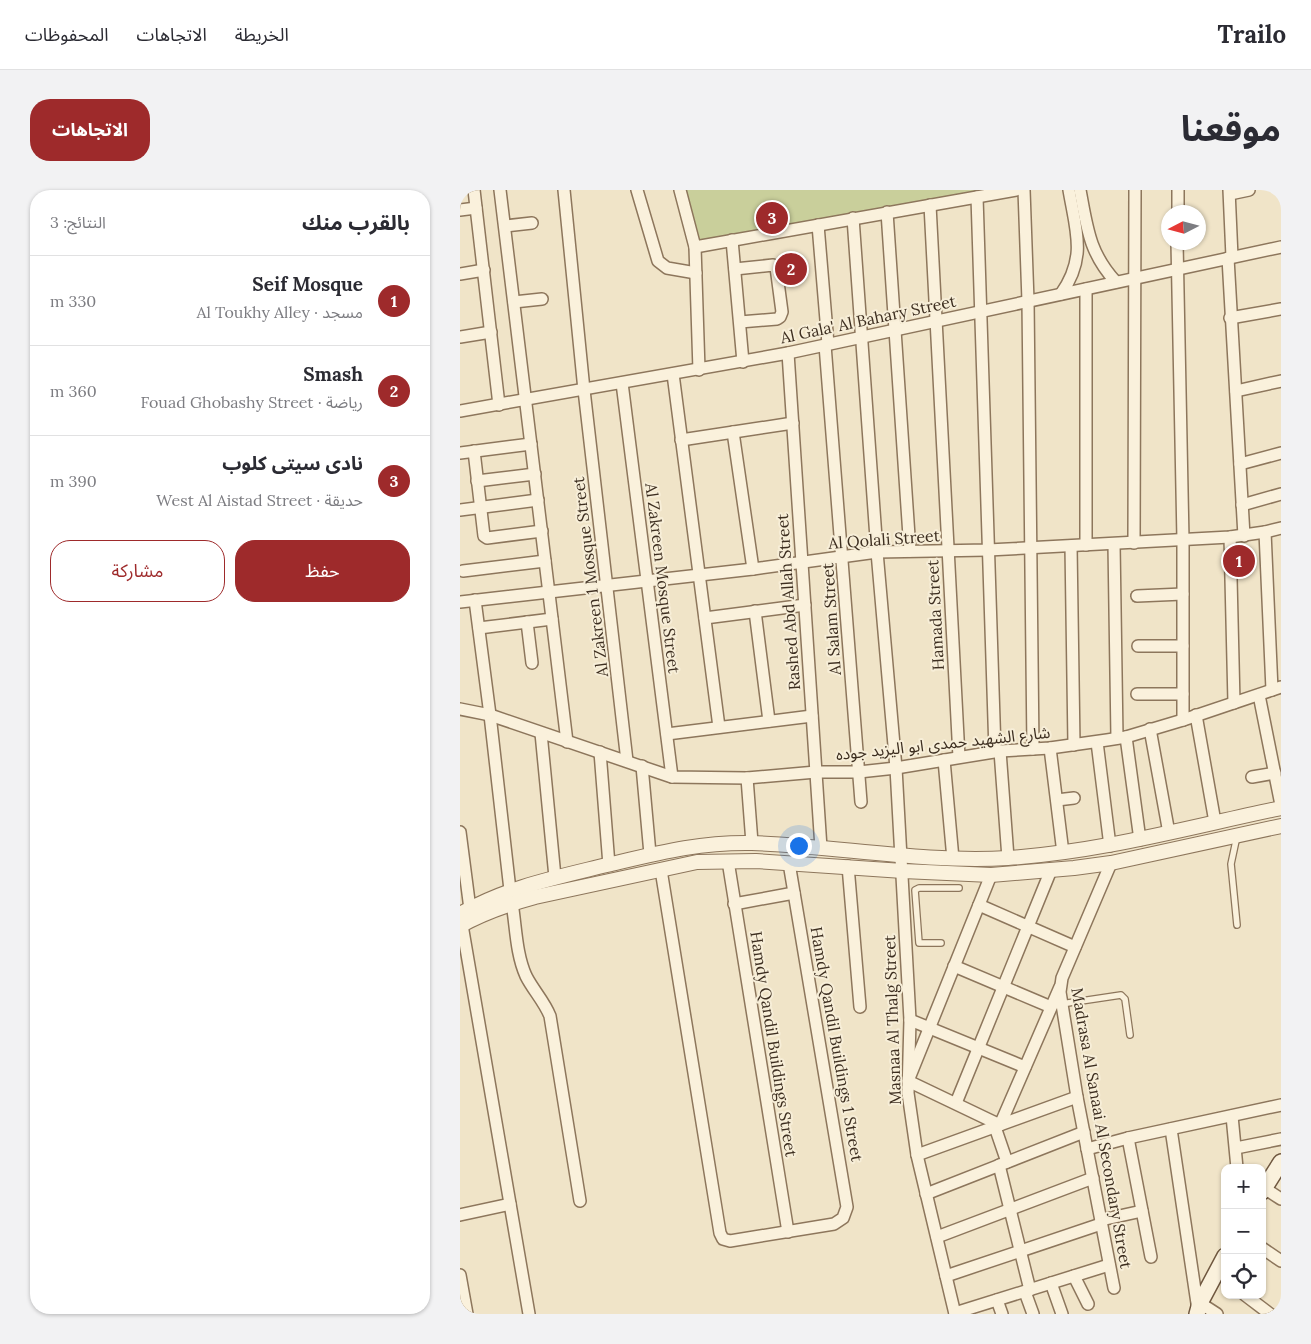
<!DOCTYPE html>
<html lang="ar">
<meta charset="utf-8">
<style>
body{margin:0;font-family:Lora,"Noto Sans Arabic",serif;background:#f2f2f3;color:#2b2b33;direction:rtl}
.controls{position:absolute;right:15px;bottom:15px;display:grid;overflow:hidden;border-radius:10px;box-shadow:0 1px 4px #0004}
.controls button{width:45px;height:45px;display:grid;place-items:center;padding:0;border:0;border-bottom:1px solid #e1e1e2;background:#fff;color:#2b2b33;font:25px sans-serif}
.compass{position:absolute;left:701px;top:15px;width:45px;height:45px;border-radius:50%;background:#fff;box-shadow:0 1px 4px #0004;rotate:264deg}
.you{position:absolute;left:338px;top:655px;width:18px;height:18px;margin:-12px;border:4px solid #fff;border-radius:50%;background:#1a73e8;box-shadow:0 0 0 8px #1a73e833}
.badge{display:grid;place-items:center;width:32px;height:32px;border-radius:50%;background:#9e2a2b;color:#fff;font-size:16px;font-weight:700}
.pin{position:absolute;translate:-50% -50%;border:2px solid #fff;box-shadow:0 1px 5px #0006}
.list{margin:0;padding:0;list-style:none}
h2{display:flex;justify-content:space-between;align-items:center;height:65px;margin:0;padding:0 20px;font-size:21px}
h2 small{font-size:16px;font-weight:400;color:#7c7c81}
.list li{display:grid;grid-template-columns:32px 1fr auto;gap:15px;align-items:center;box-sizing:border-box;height:90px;padding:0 20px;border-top:1px solid #e1e1e2}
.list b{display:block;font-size:19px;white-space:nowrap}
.list p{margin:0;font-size:16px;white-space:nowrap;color:#7c7c81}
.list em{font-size:16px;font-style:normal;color:#7c7c81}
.actions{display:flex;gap:10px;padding:15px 20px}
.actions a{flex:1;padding:11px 0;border:1px solid #9e2a2b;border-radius:20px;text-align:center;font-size:18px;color:#9e2a2b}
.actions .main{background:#9e2a2b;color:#fff}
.icon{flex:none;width:28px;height:28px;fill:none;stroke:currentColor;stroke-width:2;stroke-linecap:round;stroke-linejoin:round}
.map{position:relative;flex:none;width:821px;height:1124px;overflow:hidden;direction:ltr;border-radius:20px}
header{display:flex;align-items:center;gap:30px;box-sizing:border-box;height:70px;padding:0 25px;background:#fff;border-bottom:1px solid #e1e1e2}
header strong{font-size:24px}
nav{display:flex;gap:28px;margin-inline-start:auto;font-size:18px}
.intro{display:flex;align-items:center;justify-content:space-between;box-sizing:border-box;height:120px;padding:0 30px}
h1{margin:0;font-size:35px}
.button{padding:12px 22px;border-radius:20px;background:#9e2a2b;color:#fff;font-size:18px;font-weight:700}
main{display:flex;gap:30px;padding:0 30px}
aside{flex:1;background:#fff;border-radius:20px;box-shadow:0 1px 4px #0004}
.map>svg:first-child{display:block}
</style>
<header>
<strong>Trailo</strong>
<nav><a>الخريطة</a><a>الاتجاهات</a><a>المحفوظات</a></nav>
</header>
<div class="intro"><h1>موقعنا</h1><a class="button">الاتجاهات</a></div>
<main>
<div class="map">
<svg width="821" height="1124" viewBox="0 0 821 1124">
<rect width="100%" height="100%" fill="#f0e4c8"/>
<polygon fill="#c9cf9b" points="220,0 557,0 235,57"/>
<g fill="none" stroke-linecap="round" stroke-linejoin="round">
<g stroke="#8d765c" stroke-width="8">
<g id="service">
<polyline points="777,646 771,674 777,735"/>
<polyline points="481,753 459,753 455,700 459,698 499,698"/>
<polyline points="601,814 661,805 665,809 670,845"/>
</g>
</g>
<g stroke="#8d765c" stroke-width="14">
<g id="minor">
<polyline points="14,0 39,215"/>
<polyline points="40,0 107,552"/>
<polyline points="104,0 124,200 167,571"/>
<polyline points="177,0 198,71 207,78 236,83"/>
<polyline points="220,0 235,57 239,180"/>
<polyline points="564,0 568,111 573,559"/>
<path d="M620,0C627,37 629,63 656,92"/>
<polyline points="769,0 772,67"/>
<polyline points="770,4 789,0"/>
<polyline points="517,7 535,561"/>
<polyline points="470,15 499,567"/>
<polyline points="0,20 16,18"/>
<polyline points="427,22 450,361"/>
<polyline points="718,22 718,0"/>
<polyline points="393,28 417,362 436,578 450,830 448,903 457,965 495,1124"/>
<polyline points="358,35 368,154"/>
<polyline points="45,36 72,33"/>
<polyline points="272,50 283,172"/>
<polyline points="717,52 723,350 723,530"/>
<polyline points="235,57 556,0"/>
<polyline points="768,68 784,346"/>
<polyline points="275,79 313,75 316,77 322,122 320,127 317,129 280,132"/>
<polyline points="0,84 24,80"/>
<polyline points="626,99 626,355"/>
<path d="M601,104C627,67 616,41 609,0"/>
<polyline points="54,112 82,109"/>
<polyline points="770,128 821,119"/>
<polyline points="0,147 31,142"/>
<polyline points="365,155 401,612"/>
<polyline points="328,163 361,658"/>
<polyline points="213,184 259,537"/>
<polyline points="162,193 212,587"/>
<polyline points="776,201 821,191"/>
<polyline points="0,221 328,163 821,57"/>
<polyline points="273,242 293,379"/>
<polyline points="221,250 333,233"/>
<polyline points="14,261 24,346 27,348 82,341"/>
<polyline points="0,263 71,254"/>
<polyline points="780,274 821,263"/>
<polyline points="17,291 75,284"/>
<polyline points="782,315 821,304"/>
<polyline points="0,320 78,310"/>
<polyline points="805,342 812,500"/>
<polyline points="770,347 774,513"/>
<polyline points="674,353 675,0"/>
<polyline points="654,354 657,548"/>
<polyline points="611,356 614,555"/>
<polyline points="3,381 85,371"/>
<polyline points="677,406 723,404"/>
<polyline points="15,410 30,525 50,700"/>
<polyline points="0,412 293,379 417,362 528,360 770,347 805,342 821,338"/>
<polyline points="295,421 309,531"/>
<polyline points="245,428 345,415"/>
<polyline points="67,432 72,473"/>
<polyline points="19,438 92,429"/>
<polyline points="678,456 723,456"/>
<polyline points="677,504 723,504"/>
<polyline points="799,505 821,615"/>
<polyline points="0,519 30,525 212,587 287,588 356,582 399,582 436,578 540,561 590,558 647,550 666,547 723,530 821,497"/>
<polyline points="736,525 755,632"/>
<polyline points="690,539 709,643"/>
<polyline points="81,543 95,687"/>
<polyline points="207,544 352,526"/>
<polyline points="666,547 680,650"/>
<polyline points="637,552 650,656"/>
<polyline points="590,558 603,663"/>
<polyline points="540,561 548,668"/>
<polyline points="140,562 149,675"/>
<polyline points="484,570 493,669"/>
<polyline points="182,576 190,664"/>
<polyline points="792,587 815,583"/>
<polyline points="287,588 292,653"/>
<polyline points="597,610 614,608"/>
<polyline points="0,642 10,719"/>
<polyline points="268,671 328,1042"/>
<polyline points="651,673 602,788 600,802 617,907 654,1098"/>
<polyline points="388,676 400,817"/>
<polyline points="201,680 260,1043 263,1049 270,1051 374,1034 383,1028 387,1017 329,673"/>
<polyline points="531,685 448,891 540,935 600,797"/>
<path d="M52,713C56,737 56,764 66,786C73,800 84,811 90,826L120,1011"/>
<polyline points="274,714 334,703"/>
<polyline points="519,715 615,757"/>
<polyline points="2,735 69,1124"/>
<polyline points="494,776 591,817"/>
<polyline points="450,830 565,877"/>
<polyline points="496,913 591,680"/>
<polyline points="772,926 777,978"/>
<polyline points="535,937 547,972"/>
<polyline points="711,939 738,1120"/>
<polyline points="668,948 691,1067"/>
<polyline points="776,958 821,949"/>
<polyline points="627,959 668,948 821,915"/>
<polyline points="457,965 617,907"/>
<polyline points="539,975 570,1100"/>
<polyline points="804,998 821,1009"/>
<polyline points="466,1004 624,942"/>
<polyline points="0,1025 50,1014"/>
<polyline points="641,1030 682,1021"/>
<polyline points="477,1047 633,988"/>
<polyline points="802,1058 821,1071"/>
<polyline points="0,1085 7,1124"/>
<polyline points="486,1086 641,1034"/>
<polyline points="614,1086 628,1114"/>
<polyline points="591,1093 602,1124"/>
<polyline points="565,1102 573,1124"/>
<polyline points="785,1105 810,1124"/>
<polyline points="537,1110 542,1124"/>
<polyline points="740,1113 757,1124"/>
<polyline points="495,1123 649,1075"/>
</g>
</g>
<g stroke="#8d765c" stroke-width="16">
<g id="tertiary">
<path d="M0,724C48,697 94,688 147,675C198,663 239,652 292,653C378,656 462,673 548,668C641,662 730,637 821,618"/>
<path d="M0,736C23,723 49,714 75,707L237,672L296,671L443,681L531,685L614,678L651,673L821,636"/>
</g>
</g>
<g stroke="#6f573f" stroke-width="18">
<g id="secondary">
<polyline points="802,1002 821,972"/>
<polyline points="737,1124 740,1113 765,1066"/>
</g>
</g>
<use href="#service" stroke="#faf1dc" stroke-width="5.5"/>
<use href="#minor" stroke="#faf1dc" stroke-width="11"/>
<use href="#tertiary" stroke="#faf1dc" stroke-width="14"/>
<use href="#secondary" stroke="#faf1dc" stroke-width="15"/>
</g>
<g text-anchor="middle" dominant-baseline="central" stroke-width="4" stroke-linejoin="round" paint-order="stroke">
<g font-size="16" fill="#3d2e20" stroke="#f7eed8">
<text transform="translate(408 129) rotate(-12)">Al Gala' Al Bahary Street</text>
<text transform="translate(424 349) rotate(-4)">Al Qolali Street</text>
<text transform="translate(130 387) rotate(-97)">Al Zakreen 1 Mosque Street</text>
<text transform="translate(203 388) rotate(83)">Al Zakreen Mosque Street</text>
<text transform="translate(328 412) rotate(-94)">Rashed Abd Allah Street</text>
<text transform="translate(475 425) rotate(-93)">Hamada Street</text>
<text transform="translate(371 429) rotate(-94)">Al Salam Street</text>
<text transform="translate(483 553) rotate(-6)">شارع الشهيد حمدى ابو اليزيد جوده</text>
<text transform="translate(432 830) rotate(-92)">Masnaa Al Thalg Street</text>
<text transform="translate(314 854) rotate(81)">Hamdy Qandil Buildings Street</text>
<text transform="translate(377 854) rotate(80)">Hamdy Qandil Buildings 1 Street</text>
<text transform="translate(642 938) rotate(80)">Madrasa Al Sanaai Al Secondary Street</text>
</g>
</g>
</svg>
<div class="controls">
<button>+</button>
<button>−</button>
<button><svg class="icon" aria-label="locate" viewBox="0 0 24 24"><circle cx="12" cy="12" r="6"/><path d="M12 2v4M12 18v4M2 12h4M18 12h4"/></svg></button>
</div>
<svg class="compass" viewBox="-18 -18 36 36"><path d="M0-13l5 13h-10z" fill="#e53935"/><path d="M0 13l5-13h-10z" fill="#7c7c81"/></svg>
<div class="you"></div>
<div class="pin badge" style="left:779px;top:371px">1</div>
<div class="pin badge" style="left:331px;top:79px">2</div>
<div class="pin badge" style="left:312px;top:28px">3</div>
</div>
<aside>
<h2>بالقرب منك<small>النتائج: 3</small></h2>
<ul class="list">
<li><span class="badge">1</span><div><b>Seif Mosque</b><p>مسجد · Al Toukhy Alley</p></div><em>330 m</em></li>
<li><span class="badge">2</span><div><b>Smash</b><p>رياضة · Fouad Ghobashy Street</p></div><em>360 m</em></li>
<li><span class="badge">3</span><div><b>نادى سيتى كلوب</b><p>حديقة · West Al Aistad Street</p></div><em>390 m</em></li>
</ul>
<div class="actions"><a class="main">حفظ</a><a>مشاركة</a></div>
</aside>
</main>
